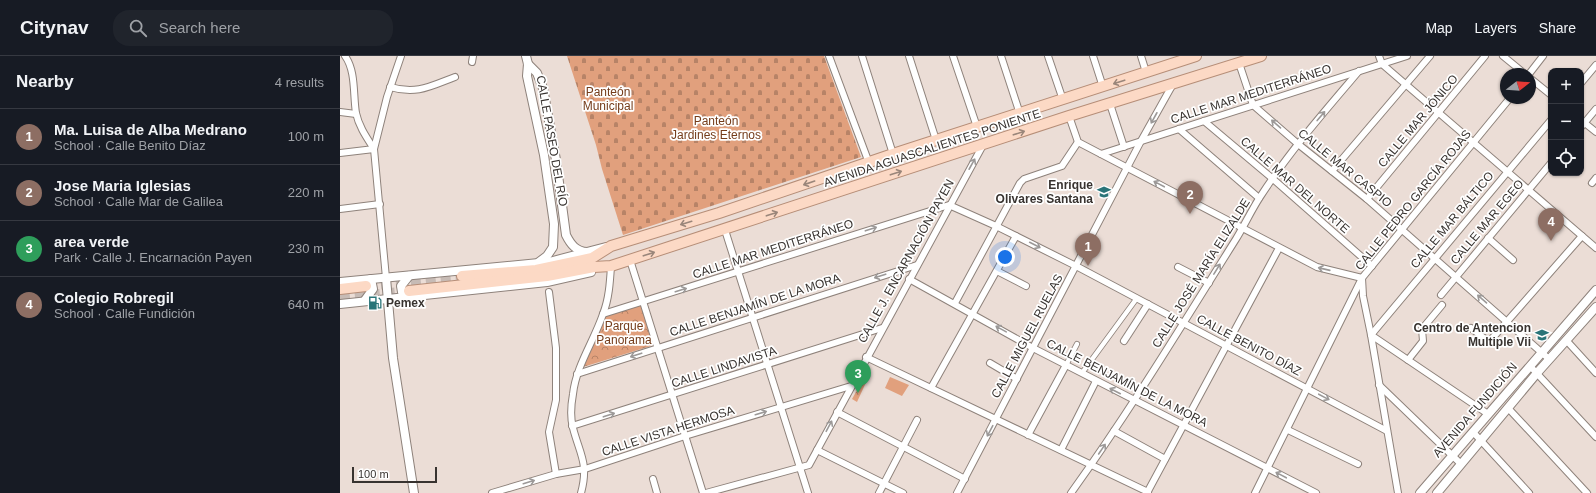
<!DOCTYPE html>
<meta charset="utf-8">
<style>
body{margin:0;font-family:Helvetica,sans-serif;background:#20242c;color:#f1f3f6}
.controls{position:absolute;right:12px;top:12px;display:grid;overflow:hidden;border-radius:8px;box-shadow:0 1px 3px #0004}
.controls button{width:36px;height:36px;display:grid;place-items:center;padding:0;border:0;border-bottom:1px solid #363941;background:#171b24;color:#f1f3f6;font:20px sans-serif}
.compass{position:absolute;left:1160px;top:12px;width:36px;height:36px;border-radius:50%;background:#171b24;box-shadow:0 1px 3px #0004;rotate:73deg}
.scale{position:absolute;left:12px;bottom:10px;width:85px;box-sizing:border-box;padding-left:4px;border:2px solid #383330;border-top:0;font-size:11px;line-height:14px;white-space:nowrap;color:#383330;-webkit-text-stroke:3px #fff;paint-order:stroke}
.you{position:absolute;left:665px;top:201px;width:14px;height:14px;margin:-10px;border:3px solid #fff;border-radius:50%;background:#1a73e8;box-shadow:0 0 0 6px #1a73e833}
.badge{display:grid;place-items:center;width:26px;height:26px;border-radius:50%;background:#2a7478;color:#fff;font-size:13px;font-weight:700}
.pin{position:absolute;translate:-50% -33px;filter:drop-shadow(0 1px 2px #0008)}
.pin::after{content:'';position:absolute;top:21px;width:14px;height:12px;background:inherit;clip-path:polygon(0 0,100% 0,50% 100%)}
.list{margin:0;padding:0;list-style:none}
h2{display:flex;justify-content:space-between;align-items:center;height:52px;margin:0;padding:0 16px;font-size:17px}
h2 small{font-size:13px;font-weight:400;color:#9ea1a6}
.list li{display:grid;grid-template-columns:26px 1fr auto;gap:12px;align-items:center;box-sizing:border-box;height:56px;padding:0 16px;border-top:1px solid #363941}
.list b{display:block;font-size:15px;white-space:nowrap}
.list p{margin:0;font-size:13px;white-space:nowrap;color:#9ea1a6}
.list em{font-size:13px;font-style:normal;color:#9ea1a6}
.icon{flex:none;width:22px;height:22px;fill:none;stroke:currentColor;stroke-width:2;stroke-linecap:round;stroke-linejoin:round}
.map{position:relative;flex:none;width:1256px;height:437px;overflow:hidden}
header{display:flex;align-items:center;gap:24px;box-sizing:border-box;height:56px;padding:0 20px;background:#171b24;border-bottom:1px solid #363941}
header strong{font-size:19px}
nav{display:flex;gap:22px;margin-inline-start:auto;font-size:14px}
.search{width:280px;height:36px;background:#20242c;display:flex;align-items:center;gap:10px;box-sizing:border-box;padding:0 14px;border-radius:16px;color:#9ea1a6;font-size:15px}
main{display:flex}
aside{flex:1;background:#171b24}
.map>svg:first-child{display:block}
</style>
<header>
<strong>Citynav</strong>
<div class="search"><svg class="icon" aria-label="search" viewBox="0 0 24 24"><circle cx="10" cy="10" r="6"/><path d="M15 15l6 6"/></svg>Search here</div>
<nav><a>Map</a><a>Layers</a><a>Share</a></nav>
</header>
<main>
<aside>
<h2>Nearby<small>4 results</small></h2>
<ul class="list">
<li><span class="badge" style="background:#8d6e63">1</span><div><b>Ma. Luisa de Alba Medrano</b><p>School · Calle Benito Díaz</p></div><em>100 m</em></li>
<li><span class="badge" style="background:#8d6e63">2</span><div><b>Jose Maria Iglesias</b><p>School · Calle Mar de Galilea</p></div><em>220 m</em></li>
<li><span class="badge" style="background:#2e9e5b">3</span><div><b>area verde</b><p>Park · Calle J. Encarnación Payen</p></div><em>230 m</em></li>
<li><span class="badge" style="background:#8d6e63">4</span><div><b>Colegio Robregil</b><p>School · Calle Fundición</p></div><em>640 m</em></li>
</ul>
</aside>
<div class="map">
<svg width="1256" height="437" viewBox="0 0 1256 437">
<defs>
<pattern id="cemetery-stones" width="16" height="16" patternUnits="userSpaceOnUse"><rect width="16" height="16" fill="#e1a07d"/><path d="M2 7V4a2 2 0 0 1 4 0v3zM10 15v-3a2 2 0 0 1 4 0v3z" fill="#b78367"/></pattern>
<pattern id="park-crowns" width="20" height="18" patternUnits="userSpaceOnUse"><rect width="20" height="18" fill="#e1a07d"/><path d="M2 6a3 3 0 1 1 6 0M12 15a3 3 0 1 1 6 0" fill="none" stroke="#b78367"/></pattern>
</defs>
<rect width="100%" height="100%" fill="#ebddd6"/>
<polygon fill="#e1a07d" points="550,321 569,329 562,340 545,332"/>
<polygon fill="url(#cemetery-stones)" points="227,0 484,0 521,101 283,179 262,113 256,89"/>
<g fill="url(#park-crowns)">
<polygon points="303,249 314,289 243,311 266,260"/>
<polygon points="526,318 529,320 517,346 512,343"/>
</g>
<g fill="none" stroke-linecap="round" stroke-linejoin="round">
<g stroke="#c7bbb5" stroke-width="10" stroke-dasharray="10 5" stroke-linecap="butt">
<polyline points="26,230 122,220"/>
<polyline points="0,242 69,235"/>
</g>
<g stroke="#8e827b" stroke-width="6">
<g id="pedestrian">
<polyline points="726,309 737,288"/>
<polyline points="742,317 797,242"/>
</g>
</g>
<g stroke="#8e827b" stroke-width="8">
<g id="minor">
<path d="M5,0C16,15 13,39 16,57C19,71 27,82 34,93L46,222"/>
<polyline points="489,0 529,107"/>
<polyline points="522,0 553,98"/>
<polyline points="569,0 596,84"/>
<polyline points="613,0 637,71"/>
<polyline points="661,0 680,58"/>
<polyline points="708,0 723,44"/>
<polyline points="753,0 763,31"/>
<polyline points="801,0 806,16"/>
<polyline points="1039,0 1042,8 1256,192"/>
<polyline points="1163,0 1185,18"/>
<polyline points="132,6 133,0"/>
<polyline points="899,7 913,49 958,88 1027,143 1209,303"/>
<polyline points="1189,18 1203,0"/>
<polyline points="1190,22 1211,39"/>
<polyline points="1241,27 1256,9"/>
<path d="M50,31C77,39 91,30 115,21"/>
<polyline points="770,48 784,91"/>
<polyline points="0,56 16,58"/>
<polyline points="729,60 738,86 977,211 1022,222 1023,240 1031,279 1058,437"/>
<polyline points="1241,64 1256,76"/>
<polyline points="864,65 933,123 1032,210"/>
<polyline points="1241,71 1256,53"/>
<polyline points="839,73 919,142"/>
<polyline points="0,97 34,93 47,41 61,0"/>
<polyline points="761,98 1067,0"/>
<polyline points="992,115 1090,0"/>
<polyline points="1252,127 1256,122"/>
<polyline points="1027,143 1145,0"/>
<polyline points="0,153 40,148"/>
<polyline points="385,174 468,437"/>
<polyline points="1148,182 1173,204"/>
<polyline points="290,204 363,437"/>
<polyline points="838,211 869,227"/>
<polyline points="657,215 686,230"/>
<polyline points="569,223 693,292 976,437"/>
<polyline points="209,236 216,292 216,344 209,376 216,418"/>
<polyline points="1101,239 1211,107"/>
<polyline points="615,247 680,127 684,123 722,110 738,86"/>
<polyline points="263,258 609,149 656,170 736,210 1047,375"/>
<polyline points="1131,272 1149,286 1242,180"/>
<polyline points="1226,284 1256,317"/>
<polyline points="784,285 808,248"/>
<polyline points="526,301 808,436"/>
<polyline points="1068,304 1083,285 1082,273 1102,249"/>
<polyline points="650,307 677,323"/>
<polyline points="1190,310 1256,381"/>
<polyline points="237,318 577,209"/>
<polyline points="1039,329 1121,408"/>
<polyline points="591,332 676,180"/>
<polyline points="1168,352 1247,437"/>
<polyline points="497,356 625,423"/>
<polyline points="1148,358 1031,279 1211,64"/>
<polyline points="232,370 542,272"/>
<polyline points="948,374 1018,408"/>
<polyline points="774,375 825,403"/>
<polyline points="1133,376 1189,437"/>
<polyline points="688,379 726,309"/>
<polyline points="477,394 563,437"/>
<polyline points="721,394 756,325"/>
<polyline points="313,423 317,437"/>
<polyline points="152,437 216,418 245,413 345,380 511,330"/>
<path d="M241,437C249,407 240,399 233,372C230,361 231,349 233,338C236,310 254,285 263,258C269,243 270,226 271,210"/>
<polyline points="366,437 469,409 643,89"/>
<polyline points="539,437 577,364"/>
<polyline points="617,437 801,85 833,28"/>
<path d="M731,437C790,355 842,269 896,183C904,170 911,155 920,141C949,96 984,56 1019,15"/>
<polyline points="807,437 939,192"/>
<polyline points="915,437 1022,222 1170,42"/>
</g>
</g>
<g stroke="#8e827b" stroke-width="10">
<g id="tertiary">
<polyline points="186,0 188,8 187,20 204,99 214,168 213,191 207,200 199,206"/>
<path d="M188,8L197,17L203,32L216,104L226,179C231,189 236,195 247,196"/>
<polyline points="46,222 53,302 74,437"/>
<polyline points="0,226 209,206 266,191"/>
<polyline points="66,240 62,236 61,230 69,220"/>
<polyline points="25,244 33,233 31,223"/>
<polyline points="0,248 207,226 251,216"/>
<polyline points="1080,437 1256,234"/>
<polyline points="1097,437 1197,317 1256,251"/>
</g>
</g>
<g stroke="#b68e78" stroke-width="12">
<g id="primary">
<polyline points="122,220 196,214 252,202 271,190 379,157 553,98 856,0"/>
<polyline points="0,233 26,230"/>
<polyline points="69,235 207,220 254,211 271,210 729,60 921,0"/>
</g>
</g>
<use href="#pedestrian" stroke="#fff" stroke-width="4.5"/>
<use href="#minor" stroke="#fff" stroke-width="6"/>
<use href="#tertiary" stroke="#fff" stroke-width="8"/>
<use href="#primary" stroke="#fcd9c5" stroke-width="10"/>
</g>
<defs><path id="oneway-shaft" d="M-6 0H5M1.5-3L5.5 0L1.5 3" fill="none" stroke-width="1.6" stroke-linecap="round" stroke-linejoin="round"/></defs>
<g stroke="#9a867a">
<use href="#oneway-shaft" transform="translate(779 26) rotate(162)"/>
<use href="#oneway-shaft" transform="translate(679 77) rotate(-18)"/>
<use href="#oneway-shaft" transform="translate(556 117) rotate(-18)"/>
<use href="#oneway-shaft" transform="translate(469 127) rotate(161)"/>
<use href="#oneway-shaft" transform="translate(432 158) rotate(-18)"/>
<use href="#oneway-shaft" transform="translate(346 167) rotate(163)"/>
<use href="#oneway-shaft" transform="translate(309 198) rotate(-18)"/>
</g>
<g stroke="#9c9998">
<use href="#oneway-shaft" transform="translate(981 60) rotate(-50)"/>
<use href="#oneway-shaft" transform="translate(814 62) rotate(119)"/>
<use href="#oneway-shaft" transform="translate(936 68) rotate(-139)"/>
<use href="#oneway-shaft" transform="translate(632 108) rotate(-61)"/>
<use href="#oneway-shaft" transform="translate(819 128) rotate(-152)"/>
<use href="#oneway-shaft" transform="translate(531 173) rotate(-18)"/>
<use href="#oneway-shaft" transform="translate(695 189) rotate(27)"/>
<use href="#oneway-shaft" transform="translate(877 213) rotate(-58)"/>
<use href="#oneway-shaft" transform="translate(984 213) rotate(-167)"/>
<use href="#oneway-shaft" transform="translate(540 220) rotate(162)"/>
<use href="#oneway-shaft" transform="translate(341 234) rotate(-17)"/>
<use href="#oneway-shaft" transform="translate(1142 243) rotate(-139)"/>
<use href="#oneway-shaft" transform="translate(661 273) rotate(-151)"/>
<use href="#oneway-shaft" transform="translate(296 299) rotate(162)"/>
<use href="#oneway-shaft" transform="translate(775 335) rotate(-153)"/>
<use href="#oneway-shaft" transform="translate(984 341) rotate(28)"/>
<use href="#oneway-shaft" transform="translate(421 357) rotate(-17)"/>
<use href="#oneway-shaft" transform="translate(269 359) rotate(-18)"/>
<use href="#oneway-shaft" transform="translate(489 370) rotate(-62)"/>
<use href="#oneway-shaft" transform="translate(650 375) rotate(118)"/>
<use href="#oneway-shaft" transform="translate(762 393) rotate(-56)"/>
<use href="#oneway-shaft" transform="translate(941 419) rotate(-152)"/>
<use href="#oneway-shaft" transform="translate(189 426) rotate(-17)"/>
</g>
<defs>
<g id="school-bare" transform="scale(1.08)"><path d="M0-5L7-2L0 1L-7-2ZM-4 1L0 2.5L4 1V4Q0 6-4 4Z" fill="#2a7478" stroke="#fff" stroke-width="2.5" paint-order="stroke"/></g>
<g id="fuel-bare" transform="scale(1.08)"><path d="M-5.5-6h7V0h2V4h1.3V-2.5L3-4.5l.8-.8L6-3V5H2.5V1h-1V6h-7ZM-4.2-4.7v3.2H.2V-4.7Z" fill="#2a7478" stroke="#fff" stroke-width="2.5" paint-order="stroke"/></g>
</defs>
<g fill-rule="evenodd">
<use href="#school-bare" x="764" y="136"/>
<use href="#fuel-bare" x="35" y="247"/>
<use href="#school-bare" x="1202" y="279"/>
</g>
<g text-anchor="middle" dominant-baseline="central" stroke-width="3.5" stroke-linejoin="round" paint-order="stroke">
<g font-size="12" fill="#753d1b" stroke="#fff">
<text x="268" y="36">Panteón<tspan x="268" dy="14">Municipal</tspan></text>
<text x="376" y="65">Panteón<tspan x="376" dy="14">Jardines Eternos</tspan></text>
<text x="284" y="270">Parque<tspan x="284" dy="14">Panorama</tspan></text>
</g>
<g font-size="12" fill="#383330" stroke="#fff">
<text transform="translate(911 38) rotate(-18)">CALLE MAR MEDITERRÁNEO</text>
<text transform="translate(1078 65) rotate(-50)">CALLE MAR JÓNICO</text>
<text transform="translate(212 85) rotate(80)">CALLE PASEO DEL RÍO</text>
<text transform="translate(592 92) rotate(-18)">AVENIDA AGUASCALIENTES PONIENTE</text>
<text transform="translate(1005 112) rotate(39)">CALLE MAR CASPIO</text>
<text transform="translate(955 129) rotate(41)">CALLE MAR DEL NORTE</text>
<text transform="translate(1073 144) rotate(-51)">CALLE PEDRO GARCÍA ROJAS</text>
<text transform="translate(1112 164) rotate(-50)">CALLE MAR BÁLTICO</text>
<text transform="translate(1147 166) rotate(-50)">CALLE MAR EGEO</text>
<text transform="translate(433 193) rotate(-18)">CALLE MAR MEDITERRÁNEO</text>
<text transform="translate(566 205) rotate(-61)">CALLE J. ENCARNACIÓN PAYEN</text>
<text transform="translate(861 217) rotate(-58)">CALLE JOSÉ MARÍA ELIZALDE</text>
<text transform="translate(415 249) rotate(-18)">CALLE BENJAMÍN DE LA MORA</text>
<text transform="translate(687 280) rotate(-62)">CALLE MIGUEL RUELAS</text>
<text transform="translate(909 289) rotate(28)">CALLE BENITO DÍAZ</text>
<text transform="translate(384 311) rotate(-18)">CALLE LINDAVISTA</text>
<text transform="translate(787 327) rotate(27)">CALLE BENJAMÍN DE LA MORA</text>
<text transform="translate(1135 354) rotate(-49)">AVENIDA FUNDICIÓN</text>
<text transform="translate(328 375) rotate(-18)">CALLE VISTA HERMOSA</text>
</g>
<g font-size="12" font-weight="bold" fill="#383330" stroke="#fff" text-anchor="end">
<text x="753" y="129">Enrique<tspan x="753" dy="14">Olivares Santana</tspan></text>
<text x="46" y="247" text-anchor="start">Pemex</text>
<text x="1191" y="272">Centro de Antencion<tspan x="1191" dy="14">Multiple Vii</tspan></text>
</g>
</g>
</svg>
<div class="controls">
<button>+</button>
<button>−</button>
<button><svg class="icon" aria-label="locate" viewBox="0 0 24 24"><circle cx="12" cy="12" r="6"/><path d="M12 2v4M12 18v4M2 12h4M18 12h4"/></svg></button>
</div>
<svg class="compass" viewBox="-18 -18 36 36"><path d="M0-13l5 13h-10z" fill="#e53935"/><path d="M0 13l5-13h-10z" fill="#9ea1a6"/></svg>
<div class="scale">100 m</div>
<div class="you"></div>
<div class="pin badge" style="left:748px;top:210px;background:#8d6e63">1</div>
<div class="pin badge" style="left:850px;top:158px;background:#8d6e63">2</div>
<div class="pin badge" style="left:518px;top:337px;background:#2e9e5b">3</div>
<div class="pin badge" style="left:1211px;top:185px;background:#8d6e63">4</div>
</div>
</main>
